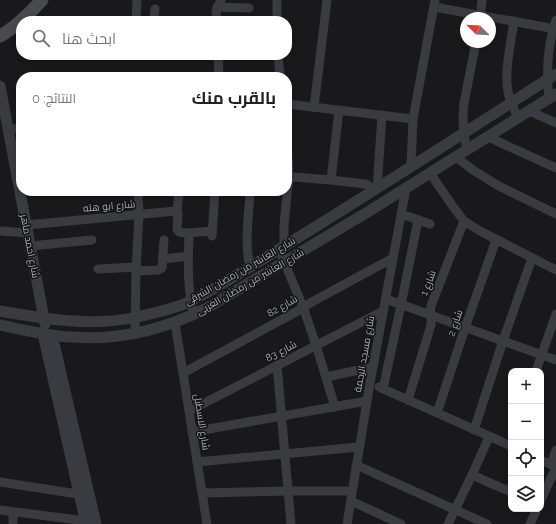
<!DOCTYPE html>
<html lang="ar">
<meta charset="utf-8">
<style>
body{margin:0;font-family:Raleway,Cairo,sans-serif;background:#f2f2f2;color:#222;direction:rtl}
.controls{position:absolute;right:12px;bottom:12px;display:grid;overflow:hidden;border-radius:8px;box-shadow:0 2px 6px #0003}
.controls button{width:36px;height:36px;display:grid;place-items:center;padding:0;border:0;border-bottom:1px solid #e0e0e0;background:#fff;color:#222;font:20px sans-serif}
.compass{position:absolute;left:460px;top:12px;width:36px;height:36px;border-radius:50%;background:#fff;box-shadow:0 2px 6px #0003;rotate:294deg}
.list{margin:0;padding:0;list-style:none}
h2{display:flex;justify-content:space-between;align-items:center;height:52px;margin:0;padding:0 16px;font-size:17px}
h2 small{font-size:13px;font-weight:400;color:#767676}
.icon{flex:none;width:22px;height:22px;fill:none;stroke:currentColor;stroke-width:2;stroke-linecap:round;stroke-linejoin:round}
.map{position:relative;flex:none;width:556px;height:524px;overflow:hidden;direction:ltr}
.search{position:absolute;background:#fff;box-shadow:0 2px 6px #0003;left:16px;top:16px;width:276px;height:44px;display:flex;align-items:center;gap:10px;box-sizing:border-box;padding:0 14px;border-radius:16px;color:#767676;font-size:15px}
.panel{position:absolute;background:#fff;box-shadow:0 2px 6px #0003;left:16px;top:72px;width:276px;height:124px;border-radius:16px;direction:rtl}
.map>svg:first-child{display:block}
</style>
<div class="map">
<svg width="556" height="524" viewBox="0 0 556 524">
<rect width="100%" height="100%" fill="#19191b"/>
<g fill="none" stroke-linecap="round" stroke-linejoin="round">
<g stroke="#3a3b40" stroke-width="9">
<polyline points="277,0 277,21"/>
<polyline points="217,7 249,8"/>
<polyline points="434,7 556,29"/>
<polyline points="480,18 482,0"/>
<polyline points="136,21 137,0"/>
<polyline points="154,21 155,9"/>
<polyline points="217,21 216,11 221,0"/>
<path d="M514,21C511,42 504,72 508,92C510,101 514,109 518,118"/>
<polyline points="218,55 219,77"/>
<polyline points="278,55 280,77"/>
<path d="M549,99C546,72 547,46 556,20"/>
<polyline points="287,104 413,119"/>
<polyline points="314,107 327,0"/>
<polyline points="529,111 556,123"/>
<polyline points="8,130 21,128"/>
<polyline points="488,137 556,168"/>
<path d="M467,150C463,134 462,119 464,103L476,42"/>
<polyline points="456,157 473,170 497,185 556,214"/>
<polyline points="411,166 413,119 435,0"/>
<polyline points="430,173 454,208 464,221 480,231 556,270"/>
<polyline points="287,179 294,177 331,180 365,184 368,185 373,191"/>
<polyline points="331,180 339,110"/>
<polyline points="377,189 382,115"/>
<path d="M250,191C249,216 244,242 250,267"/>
<polyline points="177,212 179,191"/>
<polyline points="401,214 430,224"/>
<path d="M26,225L176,211L178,213L177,229C179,234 182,232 187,233L189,235C188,262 187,289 194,315"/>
<polyline points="0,231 28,233"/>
<polyline points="188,233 212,231"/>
<polyline points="212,236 215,191"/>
<polyline points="30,246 92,240"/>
<polyline points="284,246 284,225 289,175 287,140 288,104"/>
<polyline points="279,249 303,307 316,345 335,407"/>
<polyline points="163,259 188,256"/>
<polyline points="98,269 137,267"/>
<polyline points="136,271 158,270 162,268 164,240"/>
<polyline points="386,299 556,360"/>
<polyline points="175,323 207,524"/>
<polyline points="135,334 136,271 139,214 138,193"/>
<polyline points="277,365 291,524"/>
<polyline points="536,371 556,314"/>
<polyline points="183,373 296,312 310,303 393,258"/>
<polyline points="326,377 373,367"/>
<polyline points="379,387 511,446"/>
<polyline points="383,389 401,305 418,220"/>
<path d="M408,400L431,325C432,318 429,312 431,306L464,221"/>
<polyline points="189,411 383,311"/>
<polyline points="437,413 465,328 496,240"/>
<polyline points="474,430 503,341 532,258"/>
<polyline points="192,432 367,401"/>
<polyline points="541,460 556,467"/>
<polyline points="197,462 359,447"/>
<polyline points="551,464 556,450"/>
<polyline points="356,465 487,524"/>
<polyline points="472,475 511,492"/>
<polyline points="0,482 84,495"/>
<polyline points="202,493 288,491 352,491"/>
<polyline points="541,500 556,467"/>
<polyline points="351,501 401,524"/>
<polyline points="0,510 86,521"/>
<polyline points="13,512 13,524"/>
<polyline points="347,524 370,383 406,188"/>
<polyline points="448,524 472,475 489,437"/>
<polyline points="530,524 537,509"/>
</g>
<g stroke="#3a3b40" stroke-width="11">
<polyline points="0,86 45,324"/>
<path d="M0,311C46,319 91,327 137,317C155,313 174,309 191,301C203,295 215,288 227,281C256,264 284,246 312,229C394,178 475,126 556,74"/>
<path d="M0,325C24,330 48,336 72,337C119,341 165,329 207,308L371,210L556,94"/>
<polyline points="43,334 86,524"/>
<polyline points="52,335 96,524"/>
</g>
<path stroke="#494950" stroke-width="13" d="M0,36C16,27 29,14 42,0"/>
</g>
<g text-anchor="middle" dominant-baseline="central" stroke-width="3" stroke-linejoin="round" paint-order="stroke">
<g font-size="10" fill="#acafba" stroke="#141416">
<text transform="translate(109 206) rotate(-5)">شارع ابو هله</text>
<text transform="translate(30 246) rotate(79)">شارع احمد ماهر</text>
<text transform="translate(240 271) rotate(-30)">شارع العاشر من رمضان الشرقى</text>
<text transform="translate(250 282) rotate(-30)">شارع العاشر من رمضان الغربى</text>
<text transform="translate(428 283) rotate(-69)">شارع 1</text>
<text transform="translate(282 306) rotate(-30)">شارع 82</text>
<text transform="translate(455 323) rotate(-71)">شارع 2</text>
<text transform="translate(281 351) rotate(-27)">شارع 83</text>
<text transform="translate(364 354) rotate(-80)">شارع مسجد الرحمة</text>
<text transform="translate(202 422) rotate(81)">شارع الاسطبل</text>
</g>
</g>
</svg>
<div class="controls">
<button>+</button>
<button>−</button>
<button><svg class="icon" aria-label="locate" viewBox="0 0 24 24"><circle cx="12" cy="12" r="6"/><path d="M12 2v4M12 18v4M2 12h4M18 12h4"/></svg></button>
<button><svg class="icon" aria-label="layers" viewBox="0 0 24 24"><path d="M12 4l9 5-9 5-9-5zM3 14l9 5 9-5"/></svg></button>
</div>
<svg class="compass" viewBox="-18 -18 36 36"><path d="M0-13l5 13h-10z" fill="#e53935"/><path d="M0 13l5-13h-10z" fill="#767676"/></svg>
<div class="search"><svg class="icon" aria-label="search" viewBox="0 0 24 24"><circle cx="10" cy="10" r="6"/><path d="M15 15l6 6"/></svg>ابحث هنا</div>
<section class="panel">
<h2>بالقرب منك<small>النتائج: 0</small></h2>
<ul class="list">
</ul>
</section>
</div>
